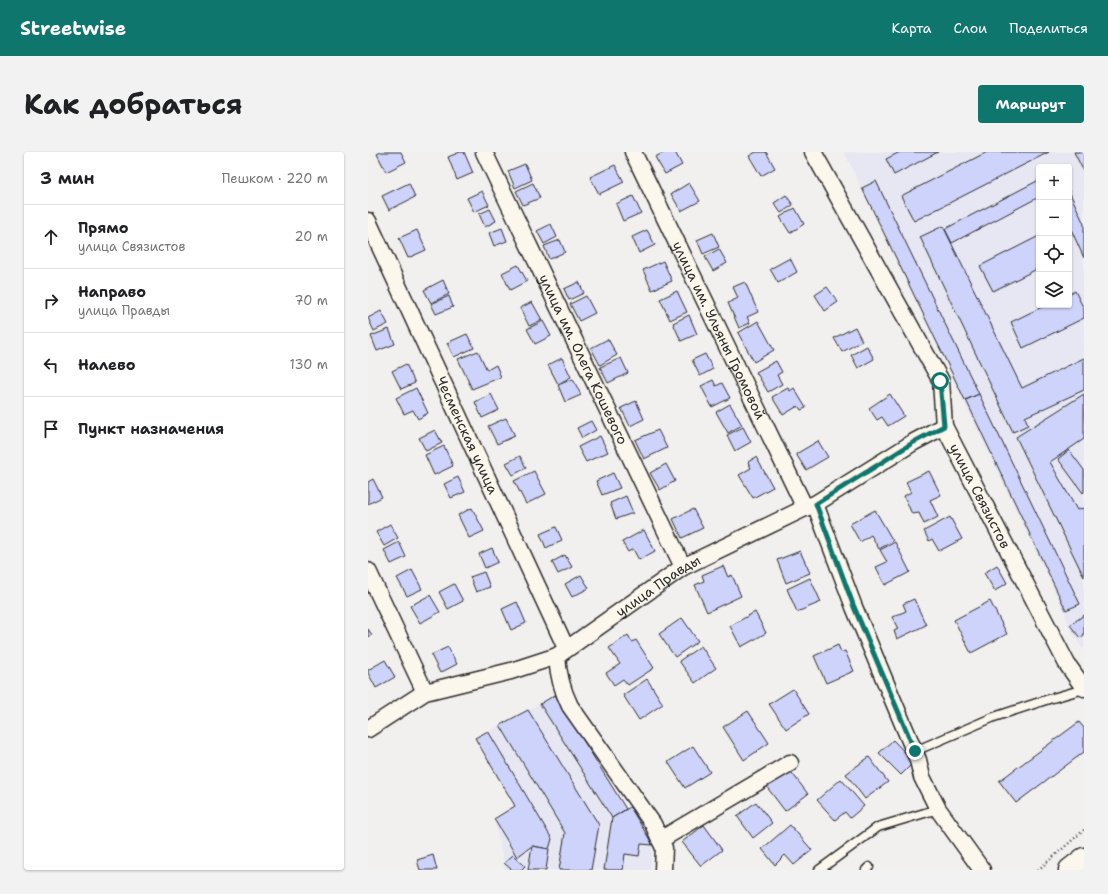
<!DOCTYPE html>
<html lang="ru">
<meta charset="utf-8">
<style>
body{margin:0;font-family:"Shantell Sans",sans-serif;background:#f2f2f2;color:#202124}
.controls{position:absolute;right:12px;top:12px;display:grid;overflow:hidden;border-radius:4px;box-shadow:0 1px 3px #0004}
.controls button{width:36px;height:36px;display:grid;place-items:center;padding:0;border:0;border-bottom:1px solid #e0e0e0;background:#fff;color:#202124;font:20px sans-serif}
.stop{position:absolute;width:12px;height:12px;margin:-9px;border:3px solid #0f766e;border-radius:50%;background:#fff}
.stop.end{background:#0f766e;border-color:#fff;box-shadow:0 1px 4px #0008}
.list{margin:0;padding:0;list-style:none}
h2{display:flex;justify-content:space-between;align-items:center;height:52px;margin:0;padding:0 16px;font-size:17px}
h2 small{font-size:13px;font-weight:400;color:#757577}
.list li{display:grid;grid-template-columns:26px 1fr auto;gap:12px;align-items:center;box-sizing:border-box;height:64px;padding:0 16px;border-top:1px solid #e0e0e0}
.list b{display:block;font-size:15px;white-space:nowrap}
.list p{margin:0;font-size:13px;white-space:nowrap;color:#757577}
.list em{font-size:13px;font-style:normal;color:#757577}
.icon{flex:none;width:22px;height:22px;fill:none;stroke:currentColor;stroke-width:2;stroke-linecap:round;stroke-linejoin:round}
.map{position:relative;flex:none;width:716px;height:718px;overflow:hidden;border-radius:4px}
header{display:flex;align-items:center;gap:24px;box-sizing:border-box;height:56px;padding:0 20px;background:#0f766e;color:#fff}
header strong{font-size:19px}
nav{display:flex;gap:22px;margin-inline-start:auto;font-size:14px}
.intro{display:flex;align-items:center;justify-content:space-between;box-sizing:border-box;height:96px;padding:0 24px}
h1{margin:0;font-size:28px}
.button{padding:10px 18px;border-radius:4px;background:#0f766e;color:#fff;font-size:14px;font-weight:700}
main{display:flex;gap:24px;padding:0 24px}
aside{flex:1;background:#fff;border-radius:4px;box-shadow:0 1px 3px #0004}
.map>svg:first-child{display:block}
</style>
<header>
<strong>Streetwise</strong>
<nav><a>Карта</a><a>Слои</a><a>Поделиться</a></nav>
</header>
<div class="intro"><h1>Как добраться</h1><a class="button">Маршрут</a></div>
<main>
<aside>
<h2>3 мин<small>Пешком · 220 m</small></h2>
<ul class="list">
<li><svg class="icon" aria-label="ahead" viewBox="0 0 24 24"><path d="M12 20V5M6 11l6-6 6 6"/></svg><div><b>Прямо</b><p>улица Связистов</p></div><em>20 m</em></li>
<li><svg class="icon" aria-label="right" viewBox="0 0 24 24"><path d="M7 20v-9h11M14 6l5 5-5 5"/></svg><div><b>Направо</b><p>улица Правды</p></div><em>70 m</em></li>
<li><svg class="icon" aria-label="left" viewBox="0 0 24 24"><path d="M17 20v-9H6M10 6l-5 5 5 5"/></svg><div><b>Налево</b></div><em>130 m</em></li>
<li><svg class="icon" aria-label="arrive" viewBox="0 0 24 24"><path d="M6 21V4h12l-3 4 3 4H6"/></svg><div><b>Пункт назначения</b></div></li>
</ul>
</aside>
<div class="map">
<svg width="716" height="718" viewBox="0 0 716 718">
<rect width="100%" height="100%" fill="#f2f0ef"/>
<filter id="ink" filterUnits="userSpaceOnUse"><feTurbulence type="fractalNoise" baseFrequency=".025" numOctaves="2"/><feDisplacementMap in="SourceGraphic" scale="8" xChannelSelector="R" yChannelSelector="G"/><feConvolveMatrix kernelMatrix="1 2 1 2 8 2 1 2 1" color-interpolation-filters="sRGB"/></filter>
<g filter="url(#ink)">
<g fill="#e7e7f3" fill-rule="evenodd">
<path d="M476,0H716V496L714,497L700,473L697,461ZM671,15H701V153H671Z"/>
<polygon points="187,543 258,657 262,655 285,693 282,718 137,718 126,667 147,654 107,587"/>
</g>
<g fill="#cdd3fb" stroke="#2b2b2b">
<polygon points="13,0 33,0 38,10 18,20 9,2"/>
<polygon points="92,0 96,0 105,21 89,28 80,5"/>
<polygon points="297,0 307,0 314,13 297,22 287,5"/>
<polygon points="388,0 398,0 407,16 393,24 381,4"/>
<polygon points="532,0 570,0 526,23 518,7"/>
<polygon points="619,0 681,0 546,69 533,44"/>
<polygon points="706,0 716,0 716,20"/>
<polygon points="157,12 164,28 147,36 140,19"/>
<polygon points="247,13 256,30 231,42 222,25"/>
<polygon points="671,28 671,45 584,91 577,77"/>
<polygon points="508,29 611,242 597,248 494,36"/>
<polygon points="41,31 47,45 21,58 14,44"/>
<polygon points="165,31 172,46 155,53 148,39"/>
<polygon points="321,31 332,49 313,59 303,42"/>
<polygon points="114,39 121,53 106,60 99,46"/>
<polygon points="701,39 716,72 716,106 701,73"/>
<polygon points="418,43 425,53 413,61 406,51"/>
<polygon points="265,44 273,61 255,69 248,52"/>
<polygon points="427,56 436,72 422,81 412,65"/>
<polygon points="122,57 128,69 117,75 111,62"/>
<polygon points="183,72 189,85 176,92 169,79"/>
<polygon points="575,74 654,236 716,206 716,238 657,265 660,273 645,280 552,85"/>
<polygon points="134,76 139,89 126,94 121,81"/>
<polygon points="49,78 58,98 40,106 31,86"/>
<polygon points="279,78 287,93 271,101 264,85"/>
<polygon points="345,81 351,95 335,102 329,88"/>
<polygon points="671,84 671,116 625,139 612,114"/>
<polygon points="192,88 197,100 181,107 176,94"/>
<polygon points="351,97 359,111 345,119 337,105"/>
<polygon points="422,106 429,120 410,131 402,117"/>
<polygon points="295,109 304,129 284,138 275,118"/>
<polygon points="150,113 159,129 142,138 134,121"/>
<polygon points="75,128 81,142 63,151 56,138"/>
<polygon points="211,130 216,141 201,148 196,137"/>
<polygon points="377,130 390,160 379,165 382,171 371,176 360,151 370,146 365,135"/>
<polygon points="459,135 470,150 457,159 447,143"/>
<polygon points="309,139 319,160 302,168 292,147"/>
<polygon points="707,139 716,157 716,166 655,196 643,170 678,153 701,153 701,142"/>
<polygon points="81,144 85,155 68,162 63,152"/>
<polygon points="218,144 227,161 211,169 202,152"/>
<polygon points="164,150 174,168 161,174 152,156"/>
<polygon points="13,159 20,172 6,179 0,166"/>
<polygon points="321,163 329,182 313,189 305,171"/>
<polygon points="175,169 183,184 167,192 159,177"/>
<polygon points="390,169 406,198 386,210 370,181"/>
<polygon points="487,175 494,189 474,200 466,186"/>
<polygon points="21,177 27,192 9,199 3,184"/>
<polygon points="99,182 106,196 86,205 79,191"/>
<polygon points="240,187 249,203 232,213 223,196"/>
<polygon points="499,194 506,207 490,216 483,203"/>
<polygon points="110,199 119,218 128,213 133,225 104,237 90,207"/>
<polygon points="337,202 345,217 332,224 324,208"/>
<polygon points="194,206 203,225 190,232 180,213"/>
<polygon points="253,206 260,221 240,231 232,215"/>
<polygon points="408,209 414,220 409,223 414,232 400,240 388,220"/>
<polygon points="38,212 47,231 33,237 24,219"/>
<polygon points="205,227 213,243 197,250 190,233"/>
<polygon points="345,228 348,234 354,231 362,246 344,255 333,234"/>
<polygon points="48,236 60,261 50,267 45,258 36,262 28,246"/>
<polygon points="420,236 422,239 426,236 438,256 433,258 430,254 415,263 404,245"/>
<polygon points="123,242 131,258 114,266 107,250"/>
<polygon points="522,242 536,264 520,274 514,265 509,268 501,256"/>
<polygon points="611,242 712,452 698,458 598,248"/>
<polygon points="716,242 716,287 682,310 709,358 715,356 716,359 716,425 648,285"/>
<polygon points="268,249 276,267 262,274 253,256"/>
<polygon points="362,252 374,273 360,281 348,260"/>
<polygon points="138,266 147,284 129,292 120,274"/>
<polygon points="223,269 228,278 214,286 209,276"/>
<polygon points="375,275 383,290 367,299 359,283"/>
<polygon points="67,278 74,291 58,299 51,286"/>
<polygon points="290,278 299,296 276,307 267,288"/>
<polygon points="232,284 240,300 218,310 210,295"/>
<polygon points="450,289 460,305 438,318 428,302"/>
<polygon points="76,294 85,314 66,323 57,303"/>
<polygon points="701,298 716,318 716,340 715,341 690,307"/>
<polygon points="152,304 158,316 145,323 138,311"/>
<polygon points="388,305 405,335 385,346 371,323 383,316 380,310"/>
<polygon points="298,312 307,329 292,338 282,321"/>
<polygon points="166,319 178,342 158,352 146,329"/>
<polygon points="561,319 573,343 562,348 570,365 556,372 551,361 544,362 536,344 543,340 538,330"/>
<polygon points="245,321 252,336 234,343 228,329"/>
<polygon points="90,325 97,340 83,346 76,332"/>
<polygon points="5,327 14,345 0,352 0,330"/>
<polygon points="258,344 265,361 248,367 242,351"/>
<polygon points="104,356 116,379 101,386 90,363"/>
<polygon points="325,357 335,376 314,386 305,367"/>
<polygon points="507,358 525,389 511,397 503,383 492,390 482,372"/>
<polygon points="582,365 594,387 571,399 564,387 561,389 556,379"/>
<polygon points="22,372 30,386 16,394 8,380"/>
<polygon points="188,375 194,388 178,396 172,382"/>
<polygon points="276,378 287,399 271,408 265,397 260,400 254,390"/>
<polygon points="31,390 38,405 23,412 16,398"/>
<polygon points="527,390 542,420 517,433 508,415 519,410 512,398"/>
<polygon points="124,396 130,410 117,416 111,402"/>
<polygon points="432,399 442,421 418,431 409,408"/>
<polygon points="197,403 204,415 190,422 184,410"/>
<polygon points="629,413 639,431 627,439 616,421"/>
<polygon points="355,414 360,425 364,423 373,444 339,460 327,433 336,429 334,423"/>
<polygon points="44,418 54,437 39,444 29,426"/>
<polygon points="116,420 122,435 108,440 102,425"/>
<polygon points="213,423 221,436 204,445 197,432"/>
<polygon points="442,426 453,450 429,460 419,437"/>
<polygon points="86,432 95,449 80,457 71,440"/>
<polygon points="62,443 72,460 52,471 42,454"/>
<polygon points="546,447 558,473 529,487 526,479 530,477 524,465 538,459 535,452"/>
<polygon points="622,449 639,482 603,501 586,468"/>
<polygon points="149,450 158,471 143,478 134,457"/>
<polygon points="387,460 398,481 373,495 362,474"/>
<polygon points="716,463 716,483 712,486 702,473"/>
<polygon points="314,466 330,489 307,505 291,482"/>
<polygon points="0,477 4,483 0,485"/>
<polygon points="260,483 264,490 268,488 286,516 260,533 255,527 246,533 238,521 252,512 241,496"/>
<polygon points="470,493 473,500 477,499 486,519 458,531 446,504"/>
<polygon points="333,494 348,516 327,531 311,509"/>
<polygon points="80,495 89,512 72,521 63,503"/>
<polygon points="17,508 27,525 8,536 0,521 0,518"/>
<polygon points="279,527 295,552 271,568 255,543"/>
<polygon points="425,537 441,562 418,577 401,552"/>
<polygon points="187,543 258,657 244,666 172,552"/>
<polygon points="160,558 231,673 223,718 191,718 197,681 132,573"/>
<polygon points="380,559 401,591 376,608 355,575"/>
<polygon points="711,570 716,576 716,600 648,651 631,629"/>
<polygon points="120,579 184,687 181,697 164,694 149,705 126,667 147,654 107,586"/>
<polygon points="525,588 546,610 533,623 511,601"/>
<polygon points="325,594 342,620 317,636 300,610"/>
<polygon points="501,605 520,630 497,647 478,622"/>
<polygon points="421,617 440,642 417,659 398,634"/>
<polygon points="473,627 496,654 482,666 477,660 467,668 449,648"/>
<polygon points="388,650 404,671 385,686 369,664"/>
<polygon points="262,655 285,693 273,692 271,704 257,702 255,718 236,718 244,666"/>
<polygon points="336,673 354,698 333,714 314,690"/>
<polygon points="422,673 444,698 426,713 417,703 407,713 394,697"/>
<polygon points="164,694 181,697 178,718 160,718"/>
<polygon points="65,703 69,718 52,718 49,708"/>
<polygon points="145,703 157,714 153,718 144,718 136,711"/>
</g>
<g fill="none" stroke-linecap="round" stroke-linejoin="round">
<g stroke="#2b2b2b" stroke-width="11">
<g id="lane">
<polyline points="547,599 626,565 681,547 716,537"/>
<polyline points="451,718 510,675 570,657"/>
<polyline points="498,718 501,715"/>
</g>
</g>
<g stroke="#2b2b2b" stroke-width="19">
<g id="street">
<path id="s1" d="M116,0L315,415"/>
<path id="s2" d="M265,0L437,356"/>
<path id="s3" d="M445,0L573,229L576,274L699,512L716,536"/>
<path id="s4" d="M0,69L198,496"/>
<polyline points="447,352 486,455 550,608 554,625 570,657 614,718"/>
<polyline points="0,419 57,540"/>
<path d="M189,504C190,522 194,538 202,554L285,672L296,696L295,718"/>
<path id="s5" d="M0,577L57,540L143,519L189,504L315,415L437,356L447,352L546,290L576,274"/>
<polyline points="292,688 422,611"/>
</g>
</g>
<g stroke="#2b2b2b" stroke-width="25">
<polyline id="highway" points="702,718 716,707"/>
</g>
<polyline stroke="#2b2b2b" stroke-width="2.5" stroke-dasharray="1 3" stroke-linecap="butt" points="670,718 716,678"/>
<use href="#lane" stroke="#fbf7ec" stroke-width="8"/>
<use href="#street" stroke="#fbf7ec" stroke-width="16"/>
<use href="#highway" stroke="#fbf7ec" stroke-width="22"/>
</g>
</g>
<g fill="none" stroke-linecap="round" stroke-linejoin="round" filter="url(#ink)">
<polyline stroke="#0f766e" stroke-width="5" points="547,599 486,455 448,352 546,290 576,274 572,229"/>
</g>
<g text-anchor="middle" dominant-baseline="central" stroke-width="3" stroke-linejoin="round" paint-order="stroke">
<g font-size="14" fill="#2b2b2b" stroke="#fbf7ec">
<text stroke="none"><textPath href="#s2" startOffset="198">улица им. Ульяны Громовой</textPath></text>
<text stroke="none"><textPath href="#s1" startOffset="230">улица им. Олега Кошевого</textPath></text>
<text stroke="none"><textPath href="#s4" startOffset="236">Чесменская улица</textPath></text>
<text stroke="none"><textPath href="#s3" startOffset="386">улица Связистов</textPath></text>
<text stroke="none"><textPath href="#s5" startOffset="328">улица Правды</textPath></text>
</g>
</g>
</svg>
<div class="controls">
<button>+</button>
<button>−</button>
<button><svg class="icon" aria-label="locate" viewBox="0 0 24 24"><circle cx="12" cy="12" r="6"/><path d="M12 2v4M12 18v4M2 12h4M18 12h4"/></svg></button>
<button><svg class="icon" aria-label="layers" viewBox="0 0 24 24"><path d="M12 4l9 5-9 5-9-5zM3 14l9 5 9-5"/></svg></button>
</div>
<div class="stop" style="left:572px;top:229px"></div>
<div class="stop end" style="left:547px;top:599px"></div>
</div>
</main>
